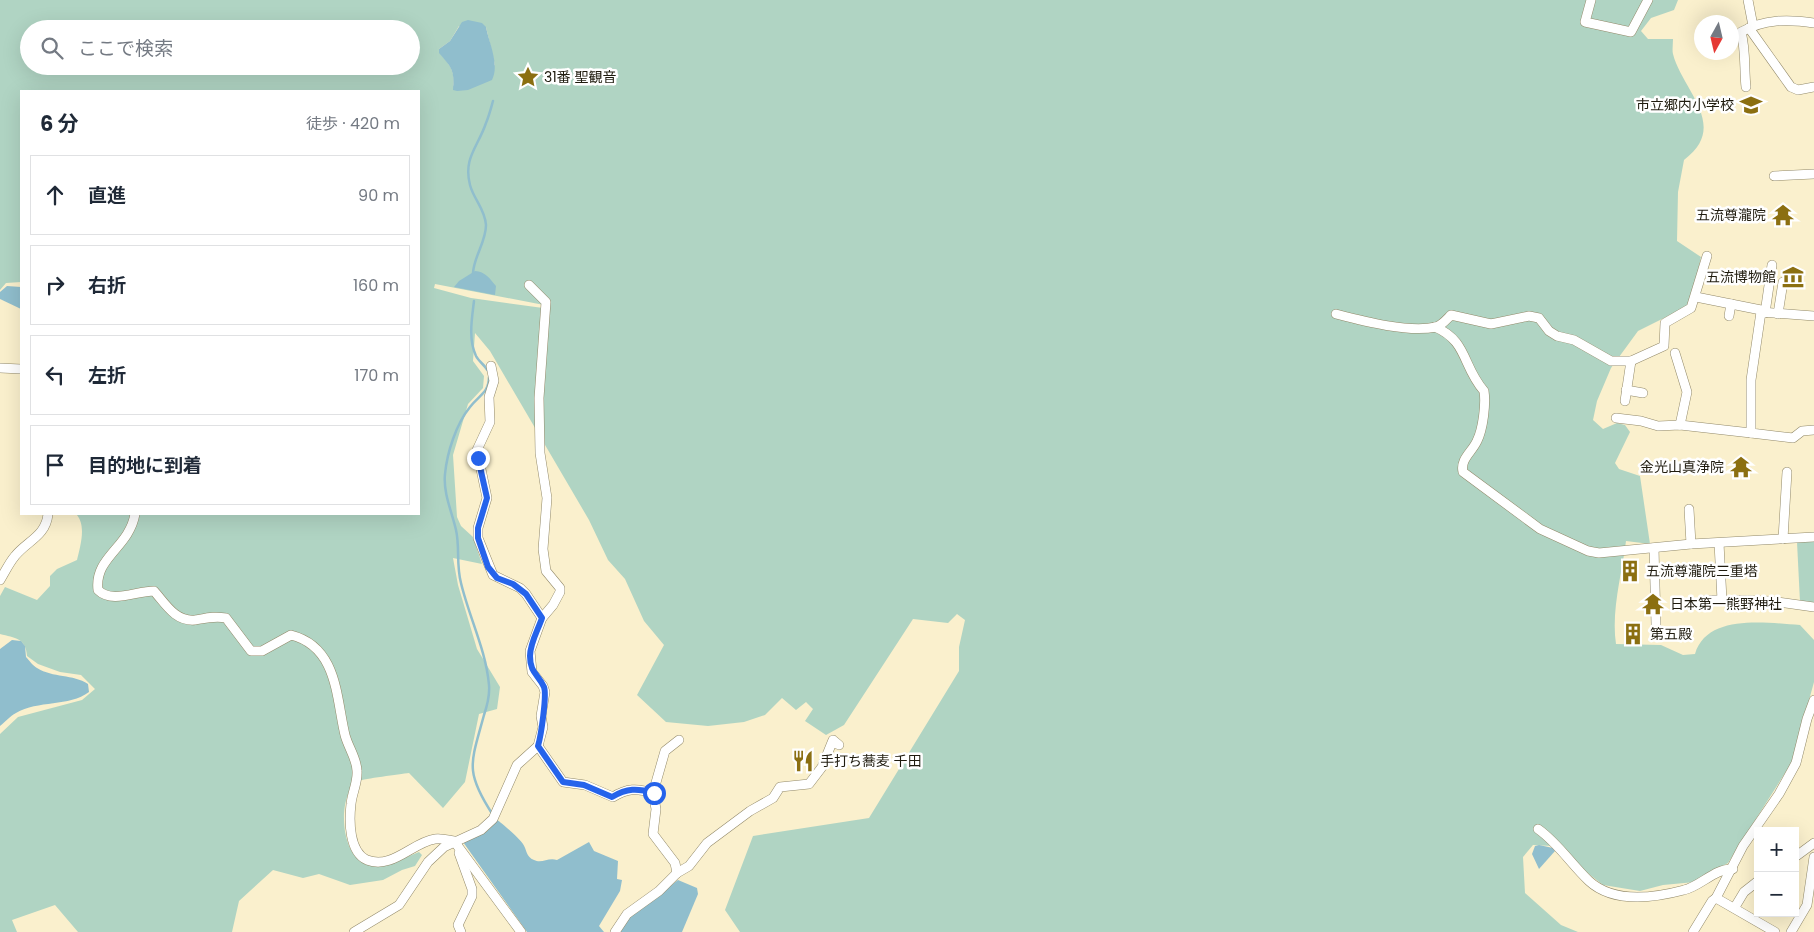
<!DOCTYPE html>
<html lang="ja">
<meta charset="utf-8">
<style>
body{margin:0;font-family:Poppins,"Noto Sans JP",sans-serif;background:#f6f6f7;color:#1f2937}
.controls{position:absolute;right:15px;bottom:15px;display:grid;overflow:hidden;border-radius:0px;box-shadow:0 5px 20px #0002}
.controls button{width:45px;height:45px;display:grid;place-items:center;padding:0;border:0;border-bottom:1px solid #e0e1e3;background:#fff;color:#1f2937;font:25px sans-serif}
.compass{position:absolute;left:1694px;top:15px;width:45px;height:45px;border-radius:50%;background:#fff;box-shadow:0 5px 20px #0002;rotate:188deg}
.stop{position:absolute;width:15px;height:15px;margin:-11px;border:4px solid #2563eb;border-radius:50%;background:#fff}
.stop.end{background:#2563eb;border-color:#fff;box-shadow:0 1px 5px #0008}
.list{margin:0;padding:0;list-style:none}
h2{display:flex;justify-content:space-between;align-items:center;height:65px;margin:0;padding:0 20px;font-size:21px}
h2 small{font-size:16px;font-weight:400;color:#747a83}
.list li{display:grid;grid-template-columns:32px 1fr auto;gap:15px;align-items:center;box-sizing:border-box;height:80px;margin:0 10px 10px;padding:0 10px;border:1px solid #e0e1e3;border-radius:0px}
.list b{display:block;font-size:19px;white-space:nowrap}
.list em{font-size:16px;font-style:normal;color:#747a83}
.icon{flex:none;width:28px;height:28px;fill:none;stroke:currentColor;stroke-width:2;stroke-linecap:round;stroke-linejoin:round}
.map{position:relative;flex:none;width:1814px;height:932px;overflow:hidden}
.search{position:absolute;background:#fff;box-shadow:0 5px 20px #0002;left:20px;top:20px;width:400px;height:55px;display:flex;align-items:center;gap:12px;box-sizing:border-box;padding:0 18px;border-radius:28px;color:#747a83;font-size:19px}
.panel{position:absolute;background:#fff;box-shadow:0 5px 20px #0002;left:20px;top:90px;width:400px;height:425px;border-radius:0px}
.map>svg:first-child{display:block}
</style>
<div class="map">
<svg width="1814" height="932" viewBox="0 0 1814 932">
<rect width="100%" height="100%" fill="#faf0cd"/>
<g fill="#b0d4c3" fill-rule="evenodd">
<path d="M0,0H1678L1674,10L1651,18L1641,31L1648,39H1673C1673,44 1672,50 1673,54C1682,90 1730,126 1684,160L1678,192L1677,241L1701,257L1693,294L1686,307L1638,331L1611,368L1597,401L1593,420L1603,429L1617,423L1625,425L1630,432L1615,463L1619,469L1640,476L1650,544L1626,541C1622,574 1611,611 1616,644L1661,645L1683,655L1695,654C1707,613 1767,623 1800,625L1814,640V682L1792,762L1728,863L1695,882L1663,885L1640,891L1603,885L1553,846L1533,845L1523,857L1525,893L1561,925L1578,932H740L725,910L753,836L869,818L959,671V647L965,620L957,614L948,623L913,619L844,725L826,735L805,721L813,709L806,702L796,710L782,698L765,715L744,722L708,726L666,722L637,695L664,645L644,621L625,579L608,560L589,520L490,351L475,333L473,361L484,376L483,388L468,404L453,455L457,517L461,526L473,537L482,564L453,558L458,585L477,649L500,687L497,709L479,714L465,782L443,808L409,773C400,774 363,779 359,781C336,793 340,858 367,864C383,868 404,858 419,852L422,855L415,866L402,870L383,880L350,885L319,874L303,878L273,870L239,901L232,932H78L55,905L12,920L17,932H0V734L18,717L82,700L95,689L81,675L60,672L38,664L27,656C26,638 15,638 0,634V596L5,587L37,600L50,586V576L57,569L77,560C80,547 87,525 76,514H419V91H21V282L6,283L0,290ZM459,26L486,27L495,65L453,86C456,71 448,63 439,52V49L450,41ZM29,29H411V66H29ZM435,284L544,305L543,308L471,298L434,288Z"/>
<polygon points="1814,541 1814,604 1800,602 1797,542"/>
</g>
<g fill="#90becd">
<path d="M468,20L482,23L486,27C489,43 500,65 492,80L468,90L457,91L453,90C455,70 451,67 439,53V49L450,41L462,22Z"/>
<path d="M475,271C485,271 491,280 496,286L495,295L454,287L459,281Z"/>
<polygon points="7,286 21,287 21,309 0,299 0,292"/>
<path d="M12,640L21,641L25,646L26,657C29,660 33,666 37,668C53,678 73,674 88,684L89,692C69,707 38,700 16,713C10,716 5,722 0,726V649Z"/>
<path d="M497,820C501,822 521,840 523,844C527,850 526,857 534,860C542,864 548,857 557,860L589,842L594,851L618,861L617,879L622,880L620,891L599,926L604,932H527L463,842L487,831Z"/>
<polygon points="1539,845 1553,848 1555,851 1539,869 1532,854 1535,846"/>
<polygon points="678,880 697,888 698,894 682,932 618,932 630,917"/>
</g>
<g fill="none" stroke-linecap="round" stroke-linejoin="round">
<g stroke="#90becd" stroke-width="2.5">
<path d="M473,273C474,256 486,242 486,225C485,209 474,200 470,185C463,158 478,147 486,123C489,116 491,108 493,101"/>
<path d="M474,301C472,318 468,339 476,356C479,362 485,365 488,371"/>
<path d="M489,377C489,393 479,395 470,407C456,424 447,453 445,474C443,493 452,512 456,530C460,547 456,565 461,583C469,617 486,650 489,685C490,696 487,706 484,715C471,763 464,771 493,815"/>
</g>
<g stroke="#928969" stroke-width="10">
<g id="street">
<polyline points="1591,0 1585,22 1631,32 1648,0"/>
<polyline points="1748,0 1753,26"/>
<polyline points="1749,28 1791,87 1798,90 1814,87"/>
<path d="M1746,87C1744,69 1746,50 1741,32C1764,19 1788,19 1814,23"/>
<polyline points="1774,176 1814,174"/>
<polyline points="1696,297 1761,310 1761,312"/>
<polyline points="1765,313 1772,265"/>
<path d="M1336,314C1363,321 1408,333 1436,327C1442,325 1446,320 1451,315L1491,324L1529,316L1539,318L1549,331L1557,336L1574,340L1611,361H1631L1664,346L1665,323L1691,308L1707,256"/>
<polyline points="1778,314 1783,282"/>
<polyline points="1729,316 1731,304"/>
<polyline points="1814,316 1761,312 1751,380 1751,433 1793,438 1802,431 1814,430"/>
<path d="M1435,327C1468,341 1462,366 1484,391C1486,404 1483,429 1477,441C1472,452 1460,459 1463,472L1540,529L1588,551L1599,553L1691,544L1814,537"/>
<polyline points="1675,353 1687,392 1680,425"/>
<polyline points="491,366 494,381 489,397 490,422 477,450 487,498 478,528 478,538 493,575 520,588 526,594 542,618"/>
<polyline points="0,368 21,369"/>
<polyline points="1626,390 1643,393"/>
<polyline points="1625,401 1631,361"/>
<polyline points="1616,418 1641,421 1658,426 1680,425 1751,433"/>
<polyline points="1689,509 1691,544"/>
<path d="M135,514C129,548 94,557 98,590C112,604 136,591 154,591C165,603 175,622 195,620C207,618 214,616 226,618L251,651H262L291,635C338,647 336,698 345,735C348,747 357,759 357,771C358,782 352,793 351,804C349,821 349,852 367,860C392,870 413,842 435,839C441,838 448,840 454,841L521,932"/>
<polyline points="1783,539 1787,472"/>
<polyline points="1719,543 1722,600 1771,601 1814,607"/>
<polyline points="1654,548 1656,624"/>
<path d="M0,580C5,572 9,563 15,556C27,541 46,536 48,514"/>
<polyline points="1706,600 1722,600"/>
<path d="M538,746L563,782L585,785L613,797C627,788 637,788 653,793L656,809L653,834L675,863L677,873L659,891L627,914L615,932"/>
<polyline points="653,793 665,751 679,740"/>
<path d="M1538,829C1558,843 1571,864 1589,881C1614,904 1654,898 1684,890C1701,886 1715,868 1733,869"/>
<polyline points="459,853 472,889 472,896 458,925 461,932"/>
<polyline points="1795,857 1814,843"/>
<polyline points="677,873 689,866 707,843 750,811 773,798 780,787 809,784 822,767 833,740 839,745"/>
<polyline points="1716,898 1775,932"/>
<polyline points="1735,907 1744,892 1758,881"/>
<polyline points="354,932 399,905 428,862 444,847 481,830 493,819 517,765 538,746 543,727 541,716 545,692 543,686 532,672 530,651 542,618 553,605 560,592 560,588 546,571 543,549 547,498 540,453 539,398 546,302 529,285"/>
<polyline points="1693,932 1712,901 1716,898 1743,846 1779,794 1796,763 1807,719 1814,700"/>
<polyline points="1791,932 1807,905 1814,857"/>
</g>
</g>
<use href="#street" stroke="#fff" stroke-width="9"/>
</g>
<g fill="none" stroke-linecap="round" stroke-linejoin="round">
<path stroke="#2563eb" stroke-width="6" d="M478,458L487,498L478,528V538L488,567L497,578L513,584L526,594L542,618C538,630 530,643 530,656C530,673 538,674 544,687C547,695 541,736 538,746L563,782L584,785L612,797C627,788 637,788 654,793"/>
</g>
<defs>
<g id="sight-bare" transform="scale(1.725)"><path d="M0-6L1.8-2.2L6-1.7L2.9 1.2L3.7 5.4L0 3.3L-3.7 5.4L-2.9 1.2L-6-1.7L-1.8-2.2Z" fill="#8b6f11" stroke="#fff" stroke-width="2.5" paint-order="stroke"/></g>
<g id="school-bare" transform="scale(1.725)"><path d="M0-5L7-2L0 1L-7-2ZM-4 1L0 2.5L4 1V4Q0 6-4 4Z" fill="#8b6f11" stroke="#fff" stroke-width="2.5" paint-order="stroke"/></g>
<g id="temple-bare" transform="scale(1.725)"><path d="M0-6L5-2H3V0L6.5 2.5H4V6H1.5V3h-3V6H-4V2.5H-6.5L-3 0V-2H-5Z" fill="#8b6f11" stroke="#fff" stroke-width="2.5" paint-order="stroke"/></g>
<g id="museum-bare" transform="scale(1.725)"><path d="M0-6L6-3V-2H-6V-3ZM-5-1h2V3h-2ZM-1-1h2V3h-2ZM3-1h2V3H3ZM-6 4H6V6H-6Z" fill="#8b6f11" stroke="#fff" stroke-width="2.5" paint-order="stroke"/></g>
<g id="building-bare" transform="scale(1.725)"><path d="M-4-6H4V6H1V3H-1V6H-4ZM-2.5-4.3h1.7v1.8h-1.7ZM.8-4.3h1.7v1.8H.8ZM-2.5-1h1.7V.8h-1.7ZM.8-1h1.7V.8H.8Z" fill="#8b6f11" stroke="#fff" stroke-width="2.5" paint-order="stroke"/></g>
<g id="restaurant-bare" transform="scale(1.725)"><path d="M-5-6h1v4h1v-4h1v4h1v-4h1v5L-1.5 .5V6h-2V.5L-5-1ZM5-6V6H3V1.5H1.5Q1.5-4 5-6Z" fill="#8b6f11" stroke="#fff" stroke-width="2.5" paint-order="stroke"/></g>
</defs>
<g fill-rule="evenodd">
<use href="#sight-bare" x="528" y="77"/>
<use href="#school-bare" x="1751" y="105"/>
<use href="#temple-bare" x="1783" y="215"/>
<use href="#museum-bare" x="1793" y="277"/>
<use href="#temple-bare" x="1741" y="467"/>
<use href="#building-bare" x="1630" y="571"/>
<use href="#temple-bare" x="1653" y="604"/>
<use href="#building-bare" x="1633" y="634"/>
<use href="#restaurant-bare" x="803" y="761"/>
</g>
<g text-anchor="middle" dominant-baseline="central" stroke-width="5" stroke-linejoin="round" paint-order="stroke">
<g font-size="14" fill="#1f1b0e" stroke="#fff" text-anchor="start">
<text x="544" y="77">31番 聖観音</text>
<text x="1734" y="105" text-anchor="end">市立郷内小学校</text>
<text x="1766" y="215" text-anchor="end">五流尊瀧院</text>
<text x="1776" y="277" text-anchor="end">五流博物館</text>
<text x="1724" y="467" text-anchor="end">金光山真浄院</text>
<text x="1646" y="571">五流尊瀧院三重塔</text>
<text x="1670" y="604">日本第一熊野神社</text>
<text x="1650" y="634">第五殿</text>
<text x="820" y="761">手打ち蕎麦 千田</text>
</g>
</g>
</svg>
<div class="controls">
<button>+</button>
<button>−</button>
</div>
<svg class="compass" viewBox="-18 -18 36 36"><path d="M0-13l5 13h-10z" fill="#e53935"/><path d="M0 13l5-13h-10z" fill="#747a83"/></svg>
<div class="stop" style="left:654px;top:793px"></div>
<div class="stop end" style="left:478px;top:458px"></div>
<div class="search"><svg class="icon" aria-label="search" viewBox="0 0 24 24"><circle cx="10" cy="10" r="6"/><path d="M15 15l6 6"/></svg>ここで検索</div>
<section class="panel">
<h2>6 分<small>徒歩 · 420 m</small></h2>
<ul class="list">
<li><svg class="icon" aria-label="ahead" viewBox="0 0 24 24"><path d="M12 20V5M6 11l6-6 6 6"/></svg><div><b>直進</b></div><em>90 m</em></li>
<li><svg class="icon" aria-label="right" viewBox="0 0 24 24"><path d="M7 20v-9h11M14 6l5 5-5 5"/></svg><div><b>右折</b></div><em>160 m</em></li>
<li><svg class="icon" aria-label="left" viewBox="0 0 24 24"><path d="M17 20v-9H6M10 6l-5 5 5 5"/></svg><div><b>左折</b></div><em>170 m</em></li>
<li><svg class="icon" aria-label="arrive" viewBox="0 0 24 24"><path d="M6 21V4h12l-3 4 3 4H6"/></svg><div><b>目的地に到着</b></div></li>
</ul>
</section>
</div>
